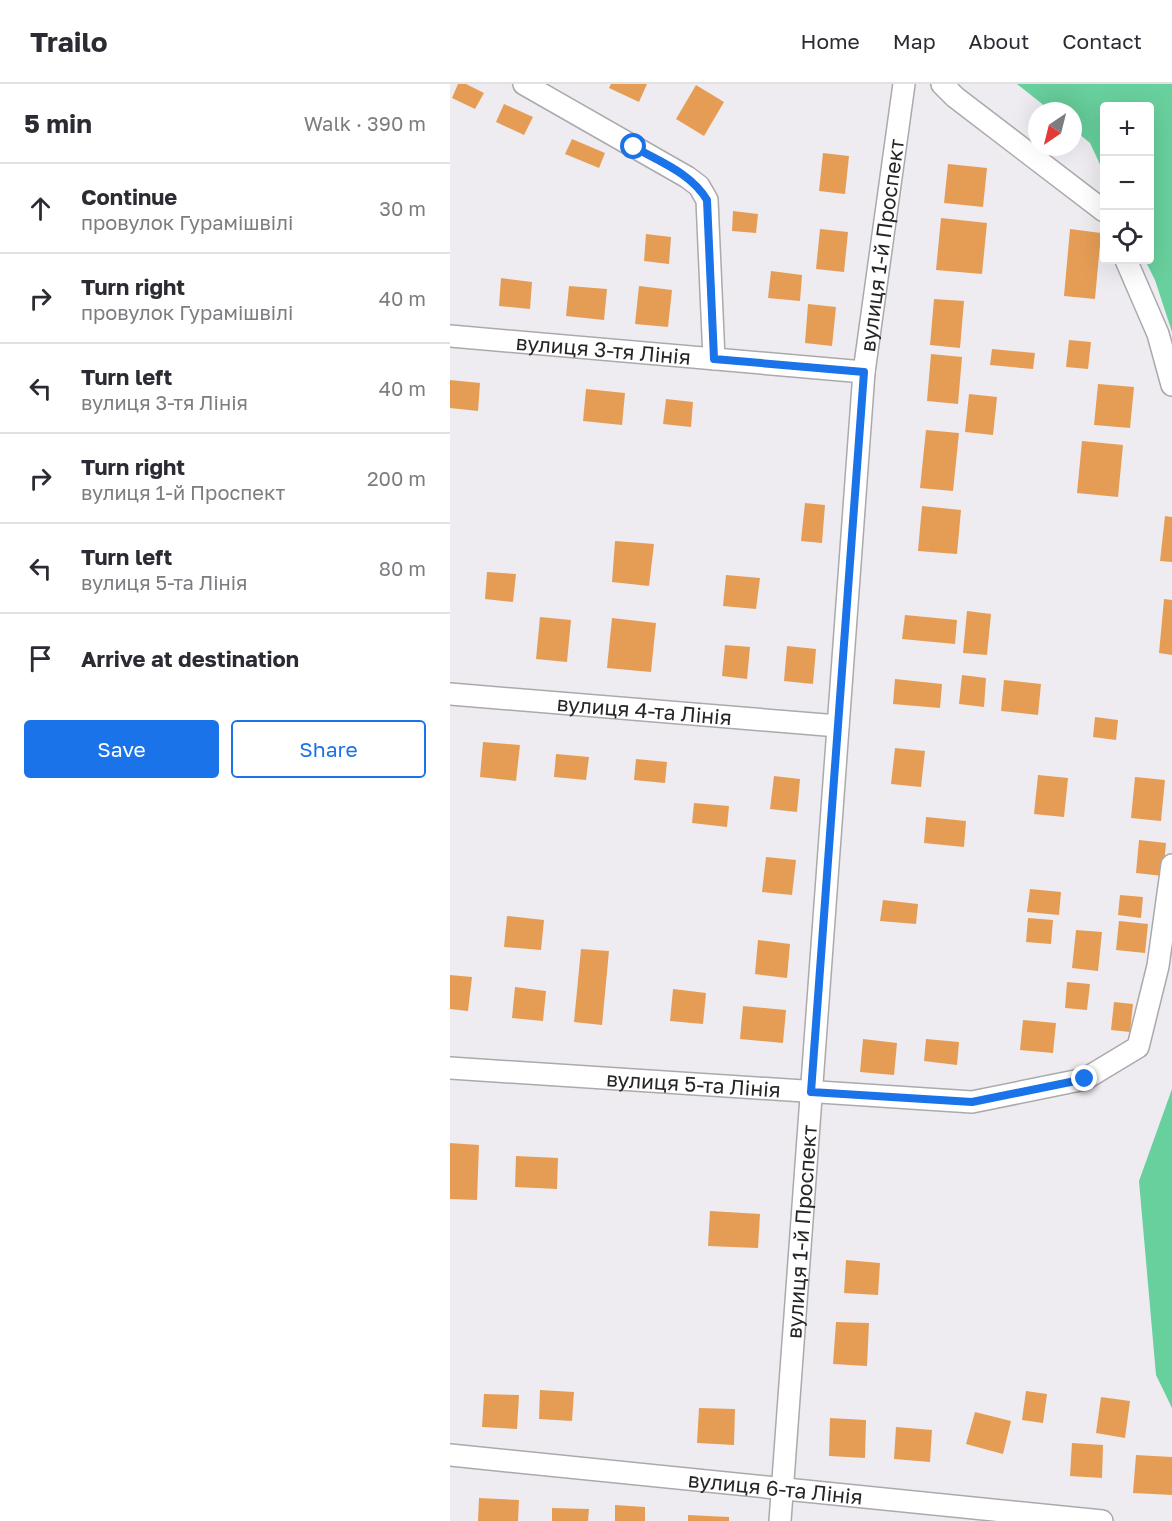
<!DOCTYPE html>
<meta charset="utf-8">
<style>
body{margin:0;font-family:"Golos Text",sans-serif;background:#f2f2f3;color:#2b2b33}
.controls{position:absolute;right:18px;top:18px;display:grid;overflow:hidden;border-radius:6px;box-shadow:0 6px 24px #0002}
.controls button{width:54px;height:54px;display:grid;place-items:center;padding:0;border:0;border-bottom:2px solid #e1e1e2;background:#fff;color:#2b2b33;font:30px sans-serif}
.compass{position:absolute;left:578px;top:18px;width:54px;height:54px;border-radius:50%;background:#fff;box-shadow:0 6px 24px #0002;rotate:215deg}
.stop{position:absolute;width:18px;height:18px;margin:-14px;border:4px solid #1a73e8;border-radius:50%;background:#fff}
.stop.end{background:#1a73e8;border-color:#fff;box-shadow:0 2px 6px #0008}
.list{margin:0;padding:0;list-style:none}
h2{display:flex;justify-content:space-between;align-items:center;height:78px;margin:0;padding:0 24px;font-size:26px}
h2 small{font-size:20px;font-weight:400;color:#7c7c81}
.list li{display:grid;grid-template-columns:39px 1fr auto;gap:18px;align-items:center;box-sizing:border-box;height:90px;padding:0 24px;border-top:2px solid #e1e1e2}
.list b{display:block;font-size:22px;white-space:nowrap}
.list p{margin:0;font-size:20px;white-space:nowrap;color:#7c7c81}
.list em{font-size:20px;font-style:normal;color:#7c7c81}
.actions{display:flex;gap:12px;padding:18px 24px}
.actions a{flex:1;padding:14px 0;border:2px solid #1a73e8;border-radius:6px;text-align:center;font-size:21px;color:#1a73e8}
.actions .main{background:#1a73e8;color:#fff}
.icon{flex:none;width:33px;height:33px;fill:none;stroke:currentColor;stroke-width:2;stroke-linecap:round;stroke-linejoin:round}
.map{position:relative;flex:none;width:722px;height:1437px;overflow:hidden}
header{display:flex;align-items:center;gap:36px;box-sizing:border-box;height:84px;padding:0 30px;background:#fff;border-bottom:2px solid #e1e1e2}
header strong{font-size:28px}
nav{display:flex;gap:33px;margin-inline-start:auto;font-size:21px}
main{display:flex}
aside{flex:1;background:#fff}
.map>svg:first-child{display:block}
</style>
<header>
<strong>Trailo</strong>
<nav><a>Home</a><a>Map</a><a>About</a><a>Contact</a></nav>
</header>
<main>
<aside>
<h2>5 min<small>Walk · 390 m</small></h2>
<ul class="list">
<li><svg class="icon" aria-label="ahead" viewBox="0 0 24 24"><path d="M12 20V5M6 11l6-6 6 6"/></svg><div><b>Continue</b><p>провулок Гурамішвілі</p></div><em>30 m</em></li>
<li><svg class="icon" aria-label="right" viewBox="0 0 24 24"><path d="M7 20v-9h11M14 6l5 5-5 5"/></svg><div><b>Turn right</b><p>провулок Гурамішвілі</p></div><em>40 m</em></li>
<li><svg class="icon" aria-label="left" viewBox="0 0 24 24"><path d="M17 20v-9H6M10 6l-5 5 5 5"/></svg><div><b>Turn left</b><p>вулиця 3-тя Лінія</p></div><em>40 m</em></li>
<li><svg class="icon" aria-label="right" viewBox="0 0 24 24"><path d="M7 20v-9h11M14 6l5 5-5 5"/></svg><div><b>Turn right</b><p>вулиця 1-й Проспект</p></div><em>200 m</em></li>
<li><svg class="icon" aria-label="left" viewBox="0 0 24 24"><path d="M17 20v-9H6M10 6l-5 5 5 5"/></svg><div><b>Turn left</b><p>вулиця 5-та Лінія</p></div><em>80 m</em></li>
<li><svg class="icon" aria-label="arrive" viewBox="0 0 24 24"><path d="M6 21V4h12l-3 4 3 4H6"/></svg><div><b>Arrive at destination</b></div></li>
</ul>
<div class="actions"><a class="main">Save</a><a>Share</a></div>
</aside>
<div class="map">
<svg width="722" height="1437" viewBox="0 0 722 1437">
<rect width="100%" height="100%" fill="#eeecf0"/>
<g fill="#68d09d">
<polygon points="567,0 722,0 722,248 705,196 695,176 700,176 700,22 654,22 654,89 640,59 623,45 623,27 601,27"/>
<polygon points="722,1005 722,1324 706,1291 689,1097"/>
</g>
<g fill="#e59d56">
<polygon points="8,0 16,0 34,9 25,25 2,14"/>
<polygon points="161,0 197,0 189,18 159,4"/>
<polygon points="246,1 274,18 254,52 226,35"/>
<polygon points="54,20 83,33 74,51 46,38"/>
<polygon points="122,55 155,69 149,84 115,70"/>
<polygon points="373,69 399,72 395,110 369,107"/>
<polygon points="498,80 537,84 533,123 494,119"/>
<polygon points="283,127 308,130 306,149 282,147"/>
<polygon points="491,134 537,139 532,190 486,186"/>
<polygon points="370,145 398,148 394,188 366,185"/>
<polygon points="620,145 651,149 645,215 614,212"/>
<polygon points="196,150 221,153 219,180 194,177"/>
<polygon points="321,187 352,191 350,217 318,214"/>
<polygon points="51,194 82,198 80,225 49,222"/>
<polygon points="119,202 157,205 154,236 116,232"/>
<polygon points="189,202 222,206 218,243 185,240"/>
<polygon points="484,215 514,217 510,264 480,261"/>
<polygon points="358,220 386,223 382,262 355,259"/>
<polygon points="619,256 641,258 638,285 616,283"/>
<polygon points="542,265 585,269 583,285 540,281"/>
<polygon points="481,270 512,273 508,320 477,317"/>
<polygon points="0,296 30,299 28,327 0,324"/>
<polygon points="648,300 684,303 680,344 644,341"/>
<polygon points="136,305 175,309 172,341 133,337"/>
<polygon points="519,310 547,313 543,351 515,348"/>
<polygon points="216,315 243,318 241,343 213,340"/>
<polygon points="476,346 509,349 503,407 470,404"/>
<polygon points="632,357 673,361 668,413 627,409"/>
<polygon points="355,419 375,421 372,459 351,457"/>
<polygon points="472,422 511,426 507,470 468,467"/>
<polygon points="715,432 722,433 722,478 710,477"/>
<polygon points="165,457 204,460 199,502 162,498"/>
<polygon points="37,488 66,490 63,518 35,515"/>
<polygon points="276,491 310,494 306,525 273,522"/>
<polygon points="714,515 722,516 722,571 709,569"/>
<polygon points="517,527 541,530 537,571 513,569"/>
<polygon points="455,531 507,536 505,560 452,555"/>
<polygon points="90,533 121,536 117,578 86,575"/>
<polygon points="162,534 206,539 201,588 157,584"/>
<polygon points="275,561 300,563 297,595 272,592"/>
<polygon points="337,562 366,565 363,600 334,597"/>
<polygon points="512,591 536,594 534,623 509,620"/>
<polygon points="445,595 492,600 490,624 443,620"/>
<polygon points="554,596 591,600 588,631 551,627"/>
<polygon points="645,633 668,636 666,656 643,653"/>
<polygon points="33,658 70,661 66,697 30,693"/>
<polygon points="445,664 475,667 471,703 441,700"/>
<polygon points="106,670 139,673 136,696 104,693"/>
<polygon points="186,675 217,678 215,699 184,696"/>
<polygon points="588,691 618,694 614,733 584,730"/>
<polygon points="324,692 350,695 347,728 320,725"/>
<polygon points="685,693 715,696 711,737 681,734"/>
<polygon points="244,719 279,722 277,743 242,739"/>
<polygon points="476,733 516,737 514,763 474,759"/>
<polygon points="689,756 716,759 713,792 686,789"/>
<polygon points="316,773 346,776 342,811 312,808"/>
<polygon points="580,805 611,808 609,831 577,828"/>
<polygon points="670,811 693,813 691,834 668,831"/>
<polygon points="433,816 468,820 466,840 430,837"/>
<polygon points="57,832 94,836 91,866 54,863"/>
<polygon points="578,834 603,836 601,860 576,858"/>
<polygon points="669,837 698,840 695,869 666,866"/>
<polygon points="626,846 652,848 648,887 622,884"/>
<polygon points="308,856 340,860 337,894 305,890"/>
<polygon points="131,865 159,867 152,941 124,938"/>
<polygon points="0,891 22,893 18,927 0,925"/>
<polygon points="617,898 640,900 637,926 615,924"/>
<polygon points="65,903 96,907 93,937 62,934"/>
<polygon points="223,905 256,909 253,940 220,937"/>
<polygon points="664,918 683,920 680,948 661,946"/>
<polygon points="293,922 336,926 333,959 290,955"/>
<polygon points="573,936 606,939 603,969 570,966"/>
<polygon points="413,955 447,959 444,991 410,988"/>
<polygon points="476,955 509,958 507,981 474,977"/>
<polygon points="0,1059 29,1061 27,1116 0,1115"/>
<polygon points="66,1072 108,1074 107,1105 65,1103"/>
<polygon points="260,1127 310,1130 308,1164 258,1162"/>
<polygon points="396,1176 430,1179 428,1211 394,1209"/>
<polygon points="386,1238 419,1239 417,1282 383,1280"/>
<polygon points="90,1306 124,1308 122,1337 89,1335"/>
<polygon points="576,1307 597,1310 593,1339 572,1336"/>
<polygon points="34,1310 69,1311 67,1345 32,1343"/>
<polygon points="651,1313 680,1317 675,1354 646,1349"/>
<polygon points="249,1324 285,1325 284,1361 247,1359"/>
<polygon points="525,1328 561,1337 553,1370 516,1360"/>
<polygon points="380,1334 416,1336 415,1374 379,1372"/>
<polygon points="446,1343 482,1346 480,1378 444,1375"/>
<polygon points="622,1359 653,1361 652,1394 620,1392"/>
<polygon points="686,1371 722,1373 722,1411 683,1409"/>
<polygon points="29,1414 69,1416 68,1437 28,1437"/>
<polygon points="165,1421 195,1423 195,1437 165,1437"/>
<polygon points="102,1424 139,1425 138,1437 102,1437"/>
<polygon points="238,1431 279,1433 279,1437 238,1437"/>
</g>
<g fill="none" stroke-linecap="round" stroke-linejoin="round">
<g stroke="#aaa9ac" stroke-width="24">
<g id="minor">
<polyline points="74,0 237,93 249,102 257,116 264,275"/>
<polyline points="492,0 505,13 654,127"/>
<polyline points="676,176 708,250 722,301"/>
<path id="s1" d="M0,252L414,288"/>
<path id="s2" d="M0,610L388,642"/>
<path id="s3" d="M0,984L522,1018L635,995L688,963L708,882L722,781"/>
<path id="s4" d="M0,1371L652,1437"/>
<path id="s5" d="M330,1437L414,288L454,0"/>
</g>
</g>
<use href="#minor" stroke="#fff" stroke-width="21"/>
</g>
<g fill="none" stroke-linecap="round" stroke-linejoin="round">
<path stroke="#1a73e8" stroke-width="8" d="M184,63C210,78 241,89 257,116L264,275L414,288L361,1008L522,1018L635,995"/>
</g>
<g text-anchor="middle" dominant-baseline="central" stroke-width="6" stroke-linejoin="round" paint-order="stroke">
<g font-size="21" fill="#272627" stroke="#fbf9fd">
<text stroke="none"><textPath href="#s5" startOffset="1280">вулиця 1-й Проспект</textPath></text>
<text stroke="none"><textPath href="#s1" startOffset="154">вулиця 3-тя Лінія</textPath></text>
<text stroke="none"><textPath href="#s2" startOffset="195">вулиця 4-та Лінія</textPath></text>
<text stroke="none"><textPath href="#s3" startOffset="244">вулиця 5-та Лінія</textPath></text>
<text stroke="none"><textPath href="#s5" startOffset="290">вулиця 1-й Проспект</textPath></text>
<text stroke="none"><textPath href="#s4" startOffset="327">вулиця 6-та Лінія</textPath></text>
</g>
</g>
</svg>
<div class="controls">
<button>+</button>
<button>−</button>
<button><svg class="icon" aria-label="locate" viewBox="0 0 24 24"><circle cx="12" cy="12" r="6"/><path d="M12 2v4M12 18v4M2 12h4M18 12h4"/></svg></button>
</div>
<svg class="compass" viewBox="-18 -18 36 36"><path d="M0-13l5 13h-10z" fill="#e53935"/><path d="M0 13l5-13h-10z" fill="#7c7c81"/></svg>
<div class="stop" style="left:184px;top:63px"></div>
<div class="stop end" style="left:635px;top:995px"></div>
</div>
</main>
